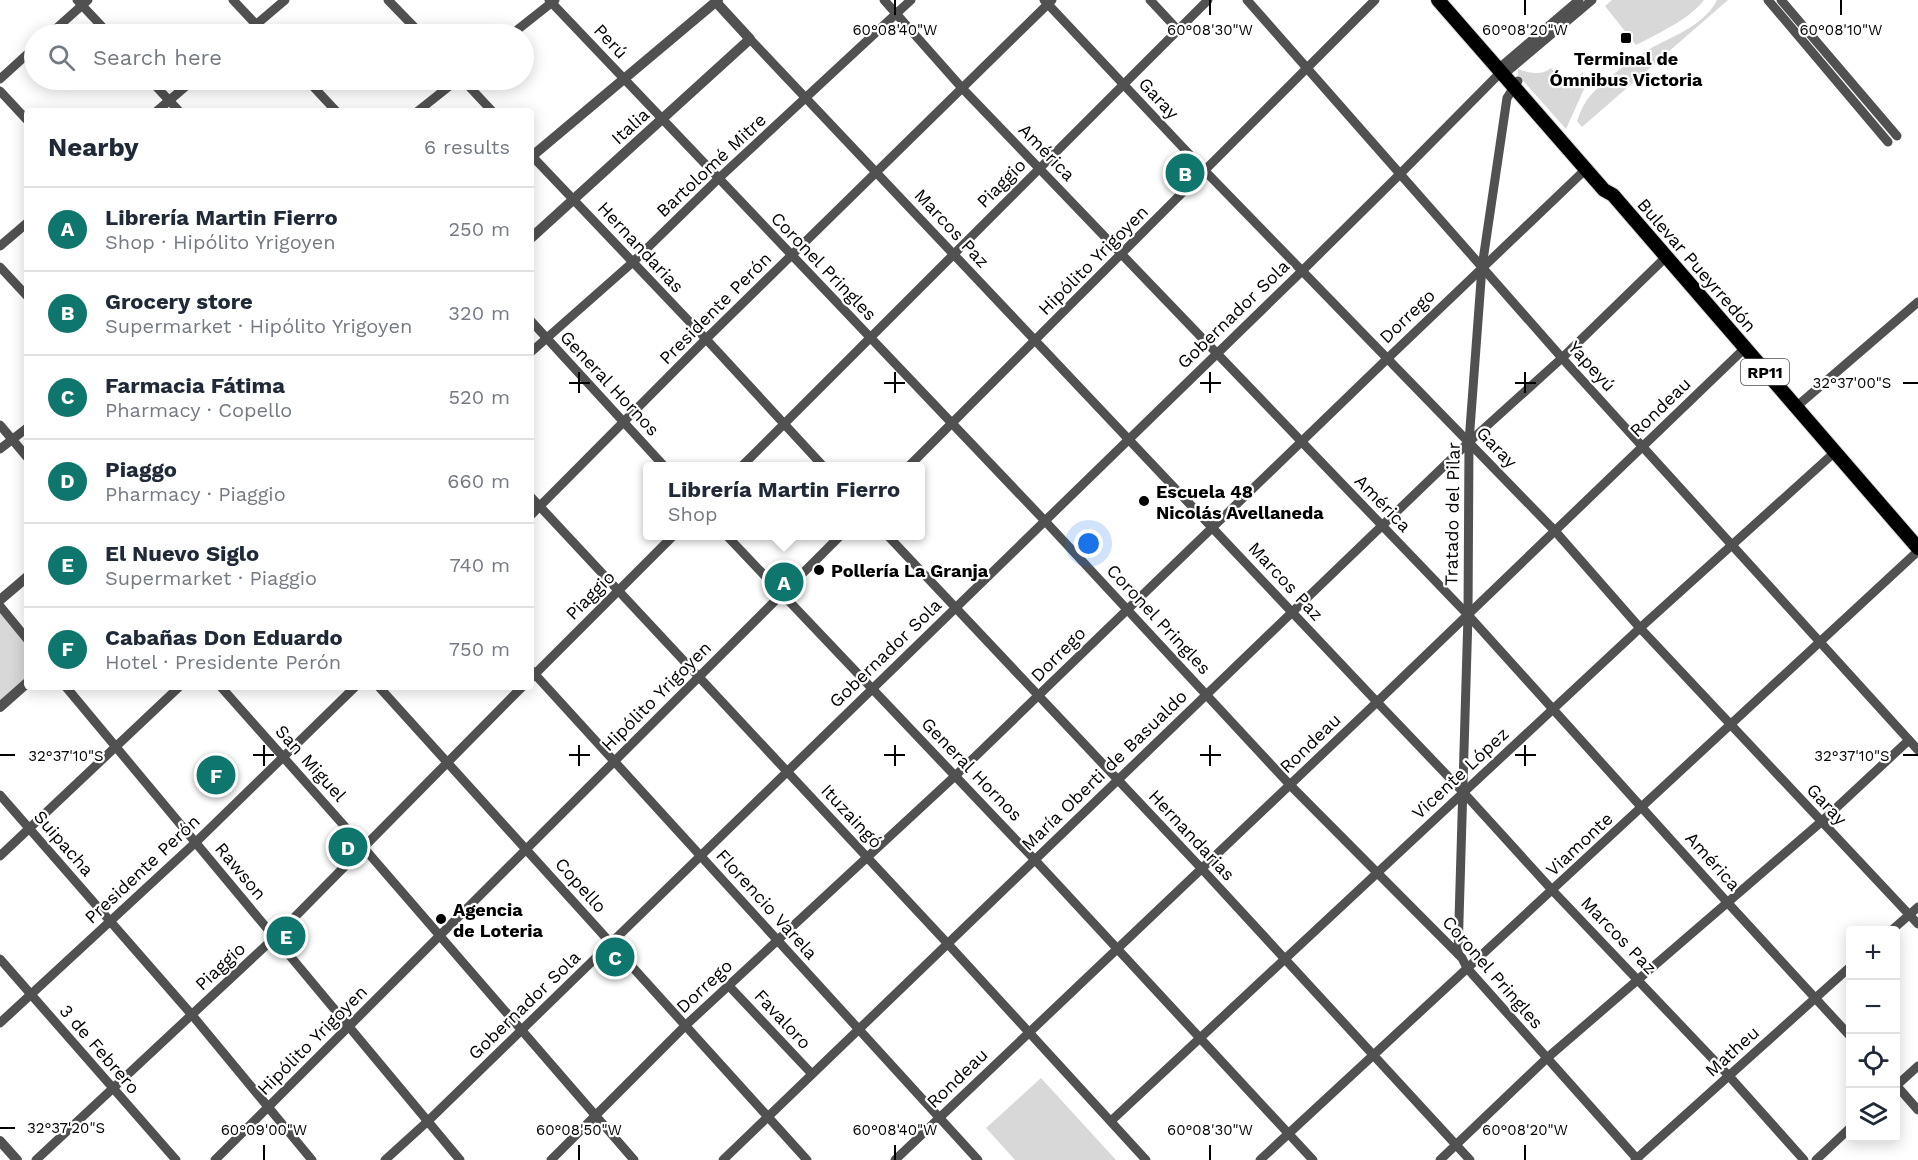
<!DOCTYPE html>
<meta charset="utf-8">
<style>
body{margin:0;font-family:"Work Sans",sans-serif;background:#f2f2f3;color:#1f2937}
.controls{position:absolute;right:18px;bottom:18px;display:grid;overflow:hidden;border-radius:6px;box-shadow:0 3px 15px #0003}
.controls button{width:54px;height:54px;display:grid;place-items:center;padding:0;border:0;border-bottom:2px solid #e0e1e3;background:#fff;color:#1f2937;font:30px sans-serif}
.you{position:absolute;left:1089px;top:544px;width:21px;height:21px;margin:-15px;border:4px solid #fff;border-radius:50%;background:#1a73e8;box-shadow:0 0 0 9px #1a73e833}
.badge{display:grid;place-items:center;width:39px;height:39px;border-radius:50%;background:#0f766e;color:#fff;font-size:20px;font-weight:700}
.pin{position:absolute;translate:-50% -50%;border:3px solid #fff;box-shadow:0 2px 6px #0006}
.popup{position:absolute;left:643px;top:462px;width:282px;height:78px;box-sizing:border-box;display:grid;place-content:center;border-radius:6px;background:#fff;filter:drop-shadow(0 2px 4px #0005);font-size:20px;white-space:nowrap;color:#747a83}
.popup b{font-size:22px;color:#1f2937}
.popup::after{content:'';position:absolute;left:50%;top:100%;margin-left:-12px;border:12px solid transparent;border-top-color:#fff}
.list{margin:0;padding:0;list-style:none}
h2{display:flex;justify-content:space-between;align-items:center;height:78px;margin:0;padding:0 24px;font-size:26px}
h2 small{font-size:20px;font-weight:400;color:#747a83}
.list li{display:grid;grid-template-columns:39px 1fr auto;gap:18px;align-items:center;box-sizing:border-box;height:84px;padding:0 24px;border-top:2px solid #e0e1e3}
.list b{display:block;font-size:22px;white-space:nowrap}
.list p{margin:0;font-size:20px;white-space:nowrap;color:#747a83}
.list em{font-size:20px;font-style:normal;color:#747a83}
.icon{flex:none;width:33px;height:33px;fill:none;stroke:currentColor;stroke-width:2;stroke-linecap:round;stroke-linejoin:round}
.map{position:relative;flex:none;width:1918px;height:1160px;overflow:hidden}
.search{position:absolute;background:#fff;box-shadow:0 3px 15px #0003;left:24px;top:24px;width:510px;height:66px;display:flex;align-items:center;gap:15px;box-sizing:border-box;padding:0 21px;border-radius:33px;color:#747a83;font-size:22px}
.panel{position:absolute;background:#fff;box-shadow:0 3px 15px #0003;left:24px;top:108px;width:510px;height:582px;border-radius:6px}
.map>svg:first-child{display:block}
</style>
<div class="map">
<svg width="1918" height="1160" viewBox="0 0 1918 1160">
<rect width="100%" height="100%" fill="#fff"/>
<g fill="#d8d8d8">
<path d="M1612,0H1704C1690,19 1657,34 1636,45L1605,6Z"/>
<path d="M1717,0H1728L1582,127L1577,121C1580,112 1584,103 1590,96C1605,79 1634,58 1653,47C1676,35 1705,24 1717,0Z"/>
<path d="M1551,68L1567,86L1583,72L1584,89L1566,129L1518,75V69C1528,73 1542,76 1551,68Z"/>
<polygon points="0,606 27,639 27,683 0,707"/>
<polygon points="1041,1078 1116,1160 1015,1160 986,1128"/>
</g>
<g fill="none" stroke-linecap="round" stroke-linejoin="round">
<g stroke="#dbdbdb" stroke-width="16">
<polyline id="primary" points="1438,0 1604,190 1613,195 1918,548"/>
</g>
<g stroke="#515151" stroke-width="9">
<polyline points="77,0 109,34"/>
<polyline points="233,0 265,34"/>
<polyline points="388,0 421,34"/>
<polyline points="549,0 1045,521 1290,785 1462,958 1467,968 1638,1160"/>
<polyline points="884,0 962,88 1468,615 1727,902 1850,1036"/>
<polyline points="1044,0 1205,171 1555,531 1640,628 1918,924"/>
<polyline points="1150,0 1178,30"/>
<polyline points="1247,0 1562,358 1918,750"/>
<polyline points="1768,0 1888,142"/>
<polyline points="1781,0 1897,136"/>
<polyline points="50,34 88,0"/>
<polyline points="245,34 285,0"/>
<polyline points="512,34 555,0"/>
<polyline points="750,39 1377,702 1463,792 1553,891 1729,1076 1804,1160"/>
<polyline points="1501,72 1504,64 1579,0"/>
<polyline points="0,79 34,48"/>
<polyline points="150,80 179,111"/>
<polyline points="307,80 336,111"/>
<polyline points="463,80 492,111"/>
<polyline points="0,91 27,120"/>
<polyline points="157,111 193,80"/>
<polyline points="418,111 457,80"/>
<polyline points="531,155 706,339 823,466"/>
<polyline points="0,246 27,223"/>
<polyline points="0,267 27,296"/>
<polyline points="531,321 664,466"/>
<polyline points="531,352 633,262 718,179 911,0"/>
<polyline points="1796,407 1918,302"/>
<polyline points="0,425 27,457"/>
<polyline points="0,449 27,428"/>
<polyline points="742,466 1208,0"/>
<polyline points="909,466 1375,0"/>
<polyline points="531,497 948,944 1146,1160"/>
<polyline points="531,515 706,339 1052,0"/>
<polyline points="727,536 1035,860 1313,1160"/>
<polyline points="888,536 1202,869 1470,1160"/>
<polyline points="0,606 27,639"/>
<polyline points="531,670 978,1160"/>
<polyline points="531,678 673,536"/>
<polyline points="66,687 460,1160"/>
<polyline points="221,687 363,847 634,1160"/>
<polyline points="379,687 807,1160"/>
<polyline points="0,795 192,1015 312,1160"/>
<polyline points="0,856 179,687"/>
<polyline points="1892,930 1918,907"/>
<polyline points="1458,954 1468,615 1469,442 1482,267 1507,98 1518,81"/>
<polyline points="0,959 176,1160"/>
<polyline points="729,986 812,1074"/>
<polyline points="0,1023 196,842 355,687"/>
<polyline points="1896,1085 1918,1110"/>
<polyline points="1896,1086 1918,1066"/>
<polyline points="1111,1121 1640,628 1835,452"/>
<polyline points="36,1160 275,937 522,687"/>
<polyline points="215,1160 840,536"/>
<polyline points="385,1160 428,1121 1303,270 1399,175 1501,72 1509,70 1592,0"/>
<polyline points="551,1160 686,1025 955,776 1388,358 1586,169"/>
<polyline points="723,1160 1469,442 1562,358 1666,257"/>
<polyline points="895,1160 1377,702 1745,348"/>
<polyline points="1260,1160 1918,551"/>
<polyline points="1440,1160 1547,1058 1821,822 1909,740"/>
<polyline points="1635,1160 1850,967"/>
<polyline points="1816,1160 1850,1128"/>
</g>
<g stroke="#515151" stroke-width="10">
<polyline points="531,157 718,0"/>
<polyline points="531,238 750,39 716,2"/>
<polyline points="0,600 27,577"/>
<polyline points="0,707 27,683"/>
<polyline points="0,1141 17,1160"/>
</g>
<use href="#primary" stroke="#000" stroke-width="14"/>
</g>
<path fill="none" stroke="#000" stroke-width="2" d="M895,0V15M1210,0V15M1525,0V15M1841,0V15M579,372V393M895,372V393M1210,372V393M1525,372V393M569,383H590M884,383H905M1200,383H1221M1515,383H1536M1903,383H1918M264,745V766M579,745V766M895,745V766M1210,745V766M1525,745V766M0,755H15M253,755H274M569,755H590M884,755H905M1200,755H1221M1515,755H1536M1903,755H1918M0,1128H15M264,1145V1160M579,1145V1160M895,1145V1160M1210,1145V1160M1525,1145V1160"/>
<g fill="#000" stroke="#fff" stroke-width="2">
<rect x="1620" y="32" width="12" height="12" rx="3"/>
<circle cx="1144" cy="501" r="6"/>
<circle cx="819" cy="570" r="6"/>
<circle cx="441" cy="919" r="6"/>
</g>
<g text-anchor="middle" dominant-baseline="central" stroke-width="4.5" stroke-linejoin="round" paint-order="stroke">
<rect fill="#fff" stroke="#4c4c4c" stroke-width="1.5" x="1741" y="359" width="48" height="26" rx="4.5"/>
<g font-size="16" font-weight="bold" fill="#000">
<text x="1765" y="372">RP11</text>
</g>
<g font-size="18" fill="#000" stroke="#fff">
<text transform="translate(611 41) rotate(47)">Perú</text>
<text transform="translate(1159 98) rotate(47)">Garay</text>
<text transform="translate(630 126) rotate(-42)">Italia</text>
<text transform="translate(1047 152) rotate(46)">América</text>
<text transform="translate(711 165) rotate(-43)">Bartolomé Mitre</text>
<text transform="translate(1001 183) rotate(-45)">Piaggio</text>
<text transform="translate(952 228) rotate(47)">Marcos Paz</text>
<text transform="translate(641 247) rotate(47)">Hernandarias</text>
<text transform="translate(1093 260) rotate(-45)">Hipólito Yrigoyen</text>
<text transform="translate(1697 265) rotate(49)">Bulevar Pueyrredón</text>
<text transform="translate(824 266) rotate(46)">Coronel Pringles</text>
<text transform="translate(715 308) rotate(-45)">Presidente Perón</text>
<text transform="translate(1233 314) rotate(-44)">Gobernador Sola</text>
<text transform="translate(1407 316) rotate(-44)">Dorrego</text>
<text transform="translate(1592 366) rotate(48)">Yapeyú</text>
<text transform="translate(610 383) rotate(47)">General Hornos</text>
<text transform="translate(1660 407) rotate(-44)">Rondeau</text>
<text transform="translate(1497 447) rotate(46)">Garay</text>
<text transform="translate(1383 503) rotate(46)">América</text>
<text transform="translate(1452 514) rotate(-89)">Tratado del Pilar</text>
<text transform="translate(1286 581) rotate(47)">Marcos Paz</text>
<text transform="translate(590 595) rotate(-45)">Piaggio</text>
<text transform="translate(1159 619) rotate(47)">Coronel Pringles</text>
<text transform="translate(885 653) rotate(-44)">Gobernador Sola</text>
<text transform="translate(1058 654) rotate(-45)">Dorrego</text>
<text transform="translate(656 696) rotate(-45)">Hipólito Yrigoyen</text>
<text transform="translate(1310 743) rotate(-44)">Rondeau</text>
<text transform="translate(311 763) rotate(48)">San Miguel</text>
<text transform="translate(972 769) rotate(46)">General Hornos</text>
<text transform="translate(1104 770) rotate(-44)">María Oberti de Basualdo</text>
<text transform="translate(1460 773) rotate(-43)">Vicente López</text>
<text transform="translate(1827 804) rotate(47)">Garay</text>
<text transform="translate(852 816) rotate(47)">Ituzaingó</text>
<text transform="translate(1192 835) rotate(47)">Hernandarias</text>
<text transform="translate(64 843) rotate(49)">Suipacha</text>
<text transform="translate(1579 844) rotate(-43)">Viamonte</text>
<text transform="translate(1713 861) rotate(48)">América</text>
<text transform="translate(142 869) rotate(-43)">Presidente Perón</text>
<text transform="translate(241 871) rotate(50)">Rawson</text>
<text transform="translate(581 885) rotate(48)">Copello</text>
<text transform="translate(767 904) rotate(48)">Florencio Varela</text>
<text transform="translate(1619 935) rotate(46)">Marcos Paz</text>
<text transform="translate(220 966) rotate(-43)">Piaggio</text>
<text transform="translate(1493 972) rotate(49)">Coronel Pringles</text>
<text transform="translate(704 986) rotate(-43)">Dorrego</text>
<text transform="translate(524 1005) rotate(-44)">Gobernador Sola</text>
<text transform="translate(783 1019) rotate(47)">Favaloro</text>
<text transform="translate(312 1040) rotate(-45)">Hipólito Yrigoyen</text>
<text transform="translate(100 1049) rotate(49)">3 de Febrero</text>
<text transform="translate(1732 1051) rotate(-42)">Matheu</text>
<text transform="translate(957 1078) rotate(-44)">Rondeau</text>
</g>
<g font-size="18" font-weight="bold" fill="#000" stroke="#fff" text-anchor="start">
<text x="1626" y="58" text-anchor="middle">Terminal de<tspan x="1626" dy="21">Ómnibus Victoria</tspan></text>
<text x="1156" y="491">Escuela 48<tspan x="1156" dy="21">Nicolás Avellaneda</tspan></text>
<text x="831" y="570">Pollería La Granja</text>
<text x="453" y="909">Agencia<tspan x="453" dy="21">de Loteria</tspan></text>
</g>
</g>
<g font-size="15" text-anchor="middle" fill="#000" stroke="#fff" stroke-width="4.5" stroke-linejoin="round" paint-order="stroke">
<text x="895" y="35">60°08'40"W</text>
<text x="1210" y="35">60°08'30"W</text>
<text x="1525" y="35">60°08'20"W</text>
<text x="1841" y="35">60°08'10"W</text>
<text x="1852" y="388">32°37'00"S</text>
<text x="66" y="761">32°37'10"S</text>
<text x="1852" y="761">32°37'10"S</text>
<text x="66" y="1133">32°37'20"S</text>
<text x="264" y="1135">60°09'00"W</text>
<text x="579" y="1135">60°08'50"W</text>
<text x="895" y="1135">60°08'40"W</text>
<text x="1210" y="1135">60°08'30"W</text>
<text x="1525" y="1135">60°08'20"W</text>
</g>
</svg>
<div class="controls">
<button>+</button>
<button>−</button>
<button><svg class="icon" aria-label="locate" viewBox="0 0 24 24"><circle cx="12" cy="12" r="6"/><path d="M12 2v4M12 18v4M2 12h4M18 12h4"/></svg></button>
<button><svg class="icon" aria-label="layers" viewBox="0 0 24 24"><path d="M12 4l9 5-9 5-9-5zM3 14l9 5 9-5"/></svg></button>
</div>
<div class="you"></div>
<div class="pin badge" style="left:784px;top:582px">A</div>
<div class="popup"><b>Librería Martin Fierro</b>Shop</div>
<div class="pin badge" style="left:1185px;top:173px">B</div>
<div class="pin badge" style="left:615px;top:957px">C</div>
<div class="pin badge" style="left:348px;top:847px">D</div>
<div class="pin badge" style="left:286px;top:936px">E</div>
<div class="pin badge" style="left:216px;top:775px">F</div>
<div class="search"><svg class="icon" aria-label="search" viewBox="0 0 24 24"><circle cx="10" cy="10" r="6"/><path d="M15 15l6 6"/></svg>Search here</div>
<section class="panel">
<h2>Nearby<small>6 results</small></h2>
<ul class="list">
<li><span class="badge">A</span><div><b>Librería Martin Fierro</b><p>Shop · Hipólito Yrigoyen</p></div><em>250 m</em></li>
<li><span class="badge">B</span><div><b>Grocery store</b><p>Supermarket · Hipólito Yrigoyen</p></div><em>320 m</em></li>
<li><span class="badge">C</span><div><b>Farmacia Fátima</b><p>Pharmacy · Copello</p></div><em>520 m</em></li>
<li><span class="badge">D</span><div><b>Piaggo</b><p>Pharmacy · Piaggio</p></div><em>660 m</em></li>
<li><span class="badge">E</span><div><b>El Nuevo Siglo</b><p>Supermarket · Piaggio</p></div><em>740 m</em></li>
<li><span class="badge">F</span><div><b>Cabañas Don Eduardo</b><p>Hotel · Presidente Perón</p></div><em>750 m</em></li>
</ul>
</section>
</div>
